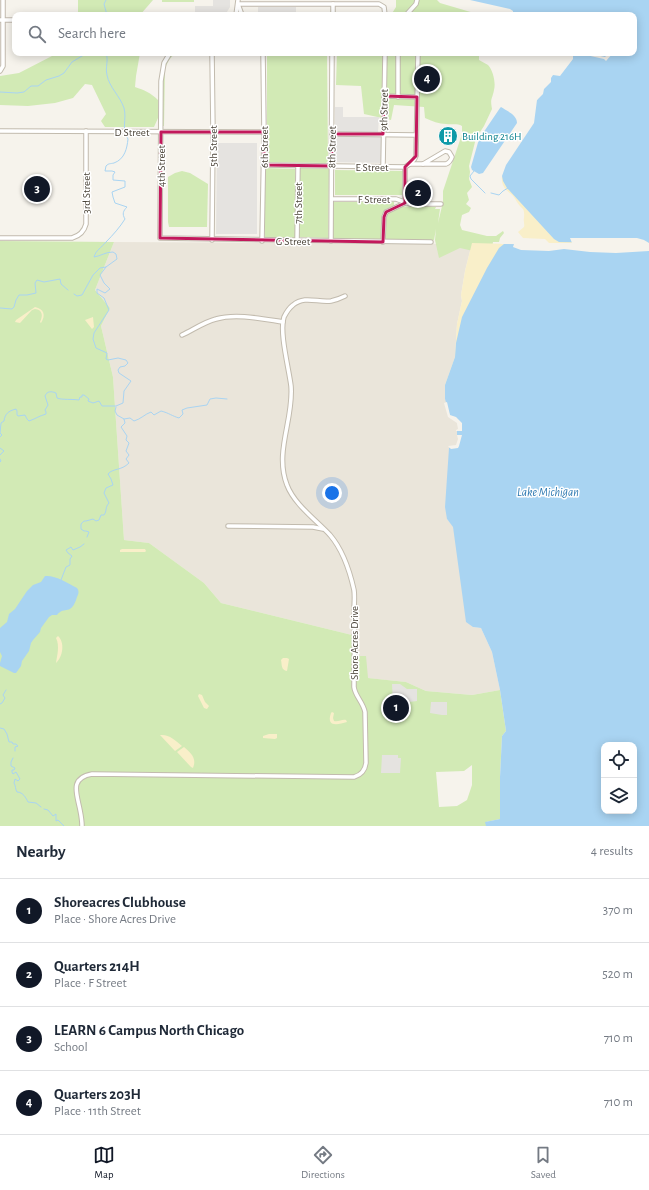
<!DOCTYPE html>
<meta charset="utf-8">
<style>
body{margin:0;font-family:"Alegreya Sans",sans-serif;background:#f2f2f3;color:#1f2937}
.controls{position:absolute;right:12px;bottom:12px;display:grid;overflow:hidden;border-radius:8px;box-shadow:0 2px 10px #0003}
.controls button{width:36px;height:36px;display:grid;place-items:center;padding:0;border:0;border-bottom:1px solid #e0e1e3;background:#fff;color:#1f2937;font:20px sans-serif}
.you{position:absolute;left:332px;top:493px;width:14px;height:14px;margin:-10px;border:3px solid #fff;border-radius:50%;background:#1a73e8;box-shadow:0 0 0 6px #1a73e833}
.badge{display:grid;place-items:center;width:26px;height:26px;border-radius:50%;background:#111827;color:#fff;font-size:13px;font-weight:700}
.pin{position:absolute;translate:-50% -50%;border:2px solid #fff;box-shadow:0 1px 4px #0006}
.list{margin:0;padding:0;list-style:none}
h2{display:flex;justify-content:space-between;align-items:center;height:52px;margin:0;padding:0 16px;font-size:17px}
h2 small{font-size:13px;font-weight:400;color:#747a83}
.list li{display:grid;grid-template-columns:26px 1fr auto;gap:12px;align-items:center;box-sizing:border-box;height:64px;padding:0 16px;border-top:1px solid #e0e1e3}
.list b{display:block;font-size:15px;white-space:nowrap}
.list p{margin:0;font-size:13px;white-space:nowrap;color:#747a83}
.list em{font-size:13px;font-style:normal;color:#747a83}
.icon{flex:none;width:22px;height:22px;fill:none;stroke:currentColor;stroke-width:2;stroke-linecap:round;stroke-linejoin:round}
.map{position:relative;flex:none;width:649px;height:826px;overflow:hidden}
.search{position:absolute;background:#fff;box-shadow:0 2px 10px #0003;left:12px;right:12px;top:12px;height:44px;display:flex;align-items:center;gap:10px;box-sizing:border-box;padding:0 14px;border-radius:8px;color:#747a83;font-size:15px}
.sheet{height:308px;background:#fff}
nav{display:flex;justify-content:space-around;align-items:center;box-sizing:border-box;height:56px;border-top:1px solid #e0e1e3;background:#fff;font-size:11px;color:#747a83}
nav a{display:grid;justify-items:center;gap:2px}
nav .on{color:#111827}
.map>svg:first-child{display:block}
</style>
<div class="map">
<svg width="649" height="826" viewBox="0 0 649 826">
<rect width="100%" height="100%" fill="#f6f3ec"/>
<polygon fill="#eae5da" points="114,242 455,244 472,243 465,271 461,295 462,301 457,324 455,357 445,385 445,399 456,417 460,435 447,519 453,526 473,627 481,628 492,652 500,690 472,695 426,691 406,682 367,678 352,656 352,635 221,603 204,583 149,543 124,540 113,377 101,326 110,308 95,290"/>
<g fill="#d2eab5" fill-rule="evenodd">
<polygon points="78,0 153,0 140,15 78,15"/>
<rect x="162" y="0" width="32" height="2"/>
<polygon points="396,0 437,0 440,3 474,13 476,15 391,15 396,7"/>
<path d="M55,53H140L136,76L135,87C144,90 151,93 158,100V118L154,127H105L101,121L106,114L92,85L85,84L73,98L55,103L28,106L0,105V76L19,73L52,56Z"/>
<polygon points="173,53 175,53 169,60 165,68 164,126 163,126 163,74 165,65"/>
<polygon points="267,53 327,53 328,161 326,163 268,162 267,161"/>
<path d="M337,53H479V60C482,62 485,63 488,65C493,70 496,83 494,90C492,100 490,98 492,109L484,126L476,138L469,166L470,172L469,179L472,187L467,193L469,200L466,204L471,208L469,212L462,215L460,225L462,230L487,236H496L503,231L504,233L500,238L499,242H493L491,255L460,248L439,258L435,240L436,229L434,240H385C385,233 384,224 385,217C389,203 424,206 436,207L435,209H440L438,223L443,202V191L462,134V126C457,123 452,125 446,124C439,124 432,121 425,118L424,107L394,105L391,120L364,114L361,86L336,85Z"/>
<polygon points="265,168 295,169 295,238 265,237"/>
<polygon points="300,168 329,169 328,238 299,237"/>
<polygon points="335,170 403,171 402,195 335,195"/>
<polygon points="182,171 190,173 208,184 207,227 169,227 168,222 168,177 175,173"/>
<polygon points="333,202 394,202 394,206 386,209 382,215 381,240 332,239"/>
<path d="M0,241L114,242L95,290L110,308L101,326L113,377L124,540L149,543L204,583L221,603L352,635V656H366L368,678L406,682L426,691L472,695L500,690L506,731L502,736L500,777V819L486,822V826H0ZM472,765V785L467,800L457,806L439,807L436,772L464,771Z"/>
</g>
<g fill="#f9efc9">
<path d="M502,176L573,243H549L545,239L523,238L518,232L524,227C525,224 523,221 524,218C525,207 522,210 517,202C515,199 514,196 511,194C505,189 501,185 502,176Z"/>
<polygon points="472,243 514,244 445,399 445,385 455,357 457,324 462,301 461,295 465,271"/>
<path d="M35,307C44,309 46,315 41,323L40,322C43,316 43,310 35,309L32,310L20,323L15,322L16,320Z"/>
<polygon points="93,317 94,327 92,329 85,320"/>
<polygon points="122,549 145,549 146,551 145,552 120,552 120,550"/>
<path d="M58,636C65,642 63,657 56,663C57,656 60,646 56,638Z"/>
<path d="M283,658H287L289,659L287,671C281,670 282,665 281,660Z"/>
<polygon points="199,694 202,695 205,702 209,706 207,709 204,708 198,696"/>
<path d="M332,712L334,713L333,718L334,721C339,722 342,719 346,720L347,722C337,725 326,727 331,713Z"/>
<polygon points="269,734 277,734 277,738 275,739 263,738 263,736"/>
<path d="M160,735C169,734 175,740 182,746L175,751Z"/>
<path d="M184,747C191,753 197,758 193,768L191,767L177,752Z"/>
</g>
<g fill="#e5e3e0">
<polygon points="213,0 230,0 230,7 225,15 195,15 195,6 213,6"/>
<rect x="258" y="7" width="38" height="8"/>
<polygon points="335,107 343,107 343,117 379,117 378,132 385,136 385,163 329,162 329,132 335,131"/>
<polygon points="217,143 257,143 257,234 216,234"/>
<polygon points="392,684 400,684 407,689 417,689 417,701 409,702 409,705 393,704"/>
<polygon points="431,702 447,702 447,715 442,715 430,713"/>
<polygon points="382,755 398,755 398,758 401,758 400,773 381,773"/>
</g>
<g fill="#a9d4f2" fill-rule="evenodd">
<path d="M470,0H649V826H486L485,822L500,819V777L502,736L506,731L500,690L492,652L481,628L473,627L466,622L453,527L447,519L445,507L449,448L457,447L460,435H457V431H460L458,422L450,416L445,399V385L455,357L456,343L462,317L487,268L499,248L504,244L616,246V243L559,242L554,239L507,188L503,181L502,176L506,165L534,123L537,100L542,88L562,63L565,53H634V15H513V11L510,9ZM604,745H634V811H604Z"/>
<path d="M501,107C507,111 517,115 517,123L483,173L479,174L472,170L471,167L479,139L500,108Z"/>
<path d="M45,576C55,575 68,583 77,588C79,591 79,593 77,597C71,617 65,605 57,615H52L49,617L41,628L40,632L33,640L31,643L29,651L22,661L21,666L16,673H14L0,666V663L2,656L0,652V628L7,622L9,614L15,609L27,591L33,585L41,582Z"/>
</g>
<g fill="#f6f3ec">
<polygon points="563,53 573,53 573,59 560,76 553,75 551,78 551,82 544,89 543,94 537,100 536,99 537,94 540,87 541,80 546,74 560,62 563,58"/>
<polygon points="577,53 587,53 605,57 609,53 613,53 606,61 604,59"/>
<polygon points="570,238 637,238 644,240 649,243 649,251 616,253 590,252 564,249 549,251 521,250 513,247 514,244 501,244 502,243 572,243"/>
<polygon points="447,402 450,415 456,417 462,423 462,431 456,431 456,430 458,429 457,423 448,417 444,403"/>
<polygon points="457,435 462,435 459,446 458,448 451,449 448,446 456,445 458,439"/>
</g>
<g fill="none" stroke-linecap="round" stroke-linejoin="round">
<g stroke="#a9d4f2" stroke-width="1">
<polyline points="106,0 104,4 107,15"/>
<polyline points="0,92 17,93 24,92 31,86 38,86 46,80 59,76 64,73 72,62 87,53"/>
<polyline points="474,171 470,176 471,179 485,193"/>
<polyline points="491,193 499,195 503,191 508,188"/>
<path d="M74,294L77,296L82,295L93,275L100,268L106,267L117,259L116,254L113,252C105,252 101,256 94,257C96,250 101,248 106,242C113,235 120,227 125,219C122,214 123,211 127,207L115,203L113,197L112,192L125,187V181L113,180V175L115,172L112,171H105L106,166C109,163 110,164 114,163C125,159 127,148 128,139C121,130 127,119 124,108C120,96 109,87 107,75C105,67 109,60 106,53"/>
<polyline points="0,308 12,309 14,307 16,300 19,295 27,295 36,293 35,283 37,280 44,282 60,279 61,284 68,290"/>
<path d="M124,419L130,418L134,421C141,419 145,414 151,412L154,415L161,411C169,413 172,416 179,418L183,414L182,410L187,408L207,405L210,399L216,398L227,399"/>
<path d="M0,437L2,435L0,433L1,423L4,421C5,414 8,411 16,409L17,411V415L18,416L25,415L27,419L29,421C35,419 39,416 46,414V412L45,410L48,405L45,396C47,391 51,391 56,393L57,398C61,400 74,399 79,400L80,397H82V395H84L89,399L88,401L93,403L99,401L102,406H116L123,403L124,391L131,381L119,373L118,370L120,367L125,366L128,363L126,360L118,358L108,360L106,359L107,353L96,348L93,339L94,333L109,310L104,298L97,293V289L105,293L110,289L104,283L100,275L106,267"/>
<polyline points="0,448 4,451 0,455"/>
<polyline points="0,459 1,461 0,462"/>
<path d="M87,537L89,532L86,531H84L81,529V524L84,521H86L93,519L96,521L99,520L101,515H104C107,511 105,507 109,503L104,493L106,488L113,485L111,479L108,474C113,468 121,471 129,463L126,459L129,455L126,451L129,443L126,440L127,436L121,427L125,423L124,419L117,415L115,411L116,407"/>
<polyline points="61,580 66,567 70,565 70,559 72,556 68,553 66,550 71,547 73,550 80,547 84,544"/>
<polyline points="0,704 2,703 5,698 3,695 6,690"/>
<polyline points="0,728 4,729 7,734 9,742 12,742 13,744 16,744 18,746 15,747 15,751"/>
<path d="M13,758L11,762V766L15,768L14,770H12V772L13,774L16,772L20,779L18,781L15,779L14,783C16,786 15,789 17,792C23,792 26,798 28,802L36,803L41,807"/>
<polyline points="44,809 48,810 53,816 56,814 56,821 58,820 64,826"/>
</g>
<g stroke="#c2bbae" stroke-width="5.5">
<g id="minor">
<polyline points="236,15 238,0"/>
<polyline points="242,15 238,4 379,4 384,7 385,15"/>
<polyline points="333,15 333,4"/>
<polyline points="406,15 416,4 417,0"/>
<polyline points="0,20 15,20"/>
<polyline points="170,53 164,63 161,81 160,238 431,242"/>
<polyline points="398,53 398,97"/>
<polyline points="0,71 3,66 3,0"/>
<polyline points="384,96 417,97"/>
<polyline points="0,131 264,132"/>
<polyline points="332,134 416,135"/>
<path d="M445,151L449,152L452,157C451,160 449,163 446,164H423Z"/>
<polyline points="410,164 423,164"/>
<path d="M264,165L405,167C410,164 414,162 416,156L418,53"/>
<polyline points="383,167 385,53"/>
<polyline points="332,199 396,199 410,204 441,204"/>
<path d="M0,238H72C79,236 84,232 86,224V131"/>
<polyline points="212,240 213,132 212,53"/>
<polyline points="262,241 264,132 263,53"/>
<polyline points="297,241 298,166"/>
<polyline points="331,241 332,53"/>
<polyline points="383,242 384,217 386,212 405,203 405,167"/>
<path d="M182,335C193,330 204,322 216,319C236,313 263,319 283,322"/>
<polyline points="228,526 313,527 323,529"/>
<path d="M82,826C82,821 81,815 80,810C77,794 69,778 92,774L354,777C361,775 365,771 366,763L365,712C363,702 355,696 354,687C354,661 355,636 354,611C354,604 355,597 354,590C350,572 342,549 330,535C316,520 294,504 287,485C274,452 294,419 291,386C289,369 279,332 284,317C286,313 289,308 293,305C305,295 318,303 331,301C336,300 341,298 345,296"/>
</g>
</g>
<use href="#minor" stroke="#fff" stroke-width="3.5"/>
</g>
<path fill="none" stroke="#c2185b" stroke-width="3" stroke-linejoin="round" d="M384,96L417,97L416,156L405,167V203L386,212L384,217L383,242L160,238L161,132H264V165L332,166V134H383Z"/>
<defs>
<g id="building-disc" transform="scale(1)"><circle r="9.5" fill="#0f9aa8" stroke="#fff"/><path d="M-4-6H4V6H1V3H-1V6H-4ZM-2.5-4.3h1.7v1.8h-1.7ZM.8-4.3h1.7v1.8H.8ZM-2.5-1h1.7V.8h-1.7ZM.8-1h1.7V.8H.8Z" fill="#fff"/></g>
</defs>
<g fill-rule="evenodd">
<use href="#building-disc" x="448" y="136"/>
</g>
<g text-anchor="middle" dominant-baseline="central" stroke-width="3" stroke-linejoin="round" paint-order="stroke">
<g font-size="11" fill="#4b4439" stroke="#fff">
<text transform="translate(384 110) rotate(-89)">9th Street</text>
<text x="132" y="132">D Street</text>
<text transform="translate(213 146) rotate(-90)">5th Street</text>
<text transform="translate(264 147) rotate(-90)">6th Street</text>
<text transform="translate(332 147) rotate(-89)">8th Street</text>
<text transform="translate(161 166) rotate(-90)">4th Street</text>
<text x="372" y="167">E Street</text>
<text transform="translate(86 193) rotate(-90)">3rd Street</text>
<text x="374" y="199">F Street</text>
<text transform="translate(298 203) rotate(-90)">7th Street</text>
<text x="293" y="241">G Street</text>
<text transform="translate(354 643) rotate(-90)">Shore Acres Drive</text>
</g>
<g font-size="11" fill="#0d838f" stroke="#fff" text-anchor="start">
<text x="462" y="136">Building 216H</text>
</g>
<g font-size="12" font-style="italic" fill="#2e7ab2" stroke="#fff">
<text x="548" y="492">Lake Michigan</text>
</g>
</g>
</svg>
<div class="controls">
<button><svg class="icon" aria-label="locate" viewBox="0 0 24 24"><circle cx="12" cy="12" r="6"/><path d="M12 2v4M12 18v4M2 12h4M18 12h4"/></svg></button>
<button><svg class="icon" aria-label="layers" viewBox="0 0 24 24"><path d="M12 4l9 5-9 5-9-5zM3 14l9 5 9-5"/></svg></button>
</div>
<div class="you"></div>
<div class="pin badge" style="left:396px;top:708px">1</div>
<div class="pin badge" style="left:418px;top:193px">2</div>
<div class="pin badge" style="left:37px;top:189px">3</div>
<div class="pin badge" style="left:427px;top:79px">4</div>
<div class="search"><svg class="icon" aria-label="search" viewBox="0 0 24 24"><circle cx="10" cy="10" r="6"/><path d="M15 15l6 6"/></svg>Search here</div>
</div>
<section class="sheet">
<h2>Nearby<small>4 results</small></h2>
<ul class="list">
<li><span class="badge">1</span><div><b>Shoreacres Clubhouse</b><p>Place · Shore Acres Drive</p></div><em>370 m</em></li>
<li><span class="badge">2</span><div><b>Quarters 214H</b><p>Place · F Street</p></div><em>520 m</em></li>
<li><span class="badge">3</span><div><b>LEARN 6 Campus North Chicago</b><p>School</p></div><em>710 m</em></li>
<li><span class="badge">4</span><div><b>Quarters 203H</b><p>Place · 11th Street</p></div><em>710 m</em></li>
</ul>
</section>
<nav>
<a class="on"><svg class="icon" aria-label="map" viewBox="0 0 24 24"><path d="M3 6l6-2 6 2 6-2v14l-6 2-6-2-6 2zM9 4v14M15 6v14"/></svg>Map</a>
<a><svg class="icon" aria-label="directions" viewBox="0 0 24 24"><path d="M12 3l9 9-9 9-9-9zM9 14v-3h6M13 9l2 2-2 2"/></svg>Directions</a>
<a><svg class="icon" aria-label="saved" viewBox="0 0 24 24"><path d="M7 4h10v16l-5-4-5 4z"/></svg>Saved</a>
</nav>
